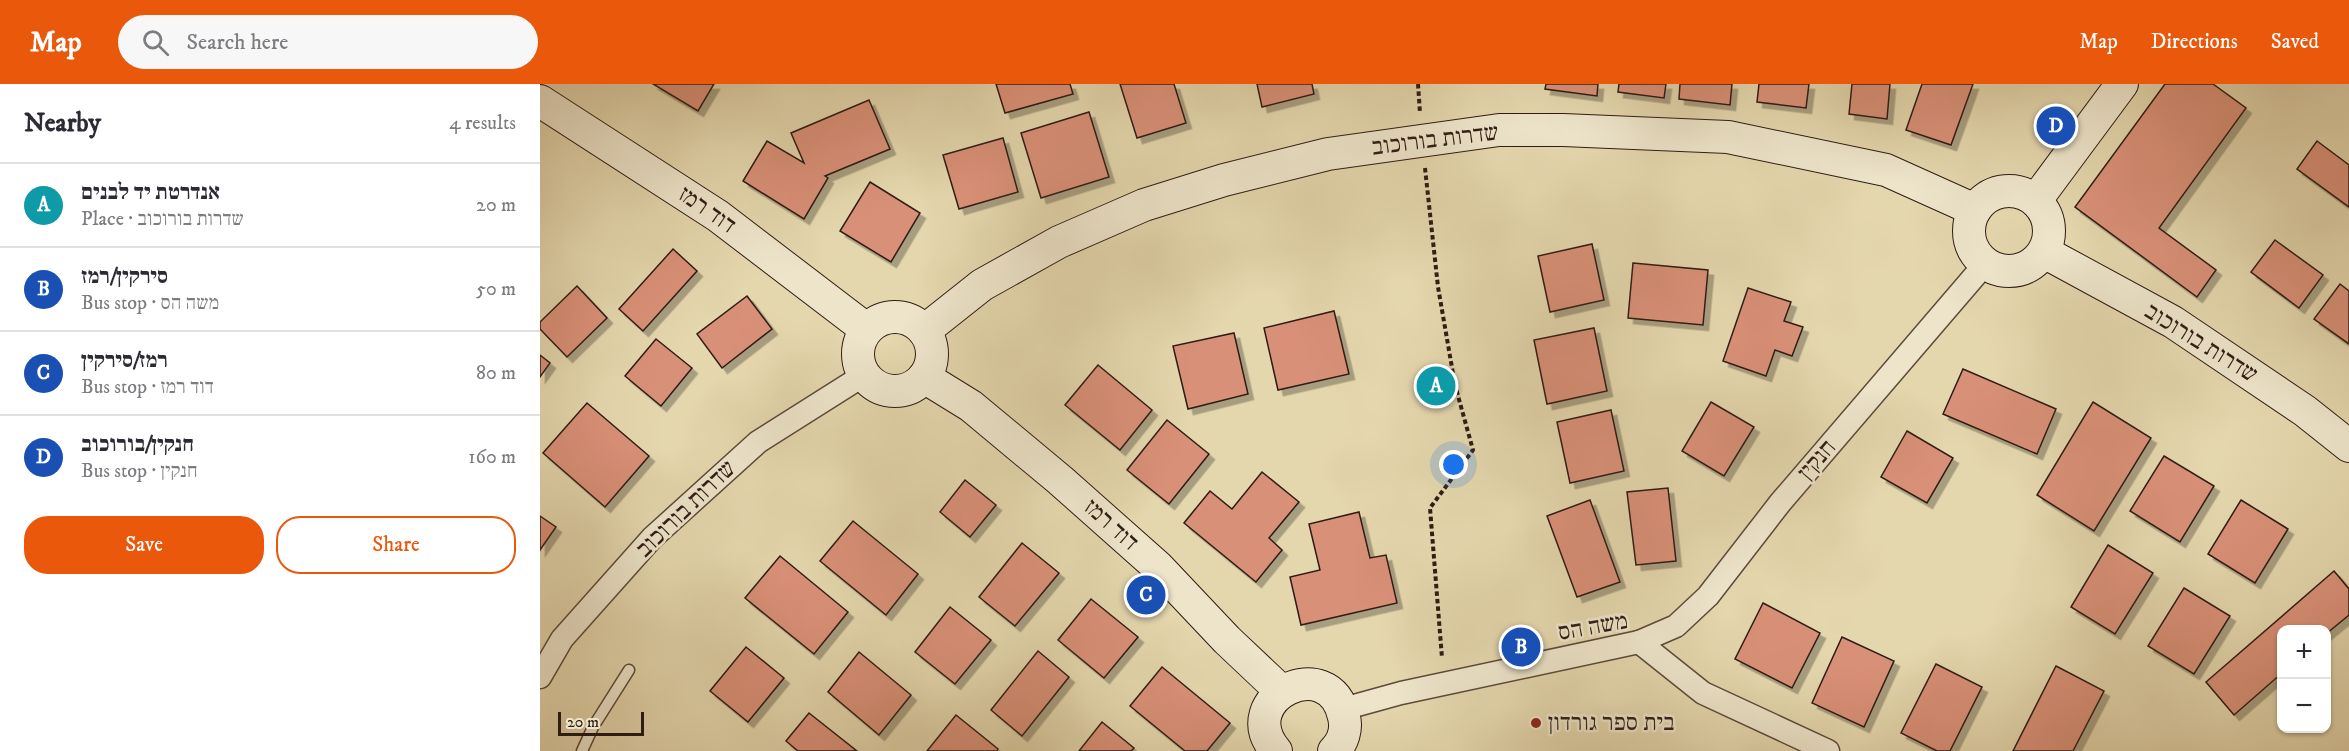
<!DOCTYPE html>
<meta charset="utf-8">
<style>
body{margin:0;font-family:"IM FELL DW Pica","Frank Ruhl Libre",serif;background:#f7f7f7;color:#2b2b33}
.controls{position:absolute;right:18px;bottom:18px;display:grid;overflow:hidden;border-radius:12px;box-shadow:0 2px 4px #0004}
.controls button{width:54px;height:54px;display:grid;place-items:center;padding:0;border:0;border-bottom:2px solid #e1e1e2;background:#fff;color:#2b2b33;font:30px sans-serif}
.scale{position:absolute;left:18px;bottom:15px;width:86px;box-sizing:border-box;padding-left:6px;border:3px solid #2f1c14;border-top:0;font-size:16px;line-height:21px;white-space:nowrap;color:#2f1c14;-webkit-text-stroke:4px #ede4ca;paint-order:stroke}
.you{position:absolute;left:914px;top:381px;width:21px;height:21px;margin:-15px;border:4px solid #fff;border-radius:50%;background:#1a73e8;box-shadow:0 0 0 9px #1a73e833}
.badge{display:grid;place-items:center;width:39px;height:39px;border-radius:50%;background:#ea580c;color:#fff;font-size:20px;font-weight:700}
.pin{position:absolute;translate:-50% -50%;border:3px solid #fff;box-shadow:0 2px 6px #0006}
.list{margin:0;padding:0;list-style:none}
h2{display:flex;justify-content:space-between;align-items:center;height:78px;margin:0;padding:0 24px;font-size:26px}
h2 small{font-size:20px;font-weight:400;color:#7c7c81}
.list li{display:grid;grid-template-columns:39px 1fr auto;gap:18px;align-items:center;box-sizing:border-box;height:84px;padding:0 24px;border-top:2px solid #e1e1e2}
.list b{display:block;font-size:22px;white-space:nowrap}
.list p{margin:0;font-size:20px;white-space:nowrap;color:#7c7c81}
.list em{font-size:20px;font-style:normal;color:#7c7c81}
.actions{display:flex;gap:12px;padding:18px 24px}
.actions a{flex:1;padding:14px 0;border:2px solid #ea580c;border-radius:24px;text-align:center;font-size:21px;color:#ea580c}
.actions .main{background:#ea580c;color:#fff}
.icon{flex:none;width:33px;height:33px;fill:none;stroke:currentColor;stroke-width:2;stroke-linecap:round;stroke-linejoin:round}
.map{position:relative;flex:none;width:1809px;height:667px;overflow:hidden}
header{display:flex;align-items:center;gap:36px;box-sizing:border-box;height:84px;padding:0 30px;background:#ea580c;color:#fff}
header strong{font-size:28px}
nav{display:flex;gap:33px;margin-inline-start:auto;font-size:21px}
.search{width:420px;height:54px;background:#f7f7f7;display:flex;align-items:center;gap:15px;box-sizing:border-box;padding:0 21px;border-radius:33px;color:#7c7c81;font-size:22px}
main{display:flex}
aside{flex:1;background:#fff}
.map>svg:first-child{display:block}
</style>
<header>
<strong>Map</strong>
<div class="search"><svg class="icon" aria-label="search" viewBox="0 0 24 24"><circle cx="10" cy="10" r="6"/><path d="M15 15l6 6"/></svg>Search here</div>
<nav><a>Map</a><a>Directions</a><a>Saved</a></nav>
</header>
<main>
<aside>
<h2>Nearby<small>4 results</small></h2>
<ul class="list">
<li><span class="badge" style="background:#0f9aa8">A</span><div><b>אנדרטת יד לבנים</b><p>Place · שדרות בורוכוב</p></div><em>20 m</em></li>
<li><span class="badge" style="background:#1a4fb4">B</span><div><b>סירקין/רמז</b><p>Bus stop · משה הס</p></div><em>50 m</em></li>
<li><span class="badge" style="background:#1a4fb4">C</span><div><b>רמז/סירקין</b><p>Bus stop · דוד רמז</p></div><em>80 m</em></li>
<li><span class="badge" style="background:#1a4fb4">D</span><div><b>חנקין/בורוכוב</b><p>Bus stop · חנקין</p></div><em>160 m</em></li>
</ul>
<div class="actions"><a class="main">Save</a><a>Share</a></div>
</aside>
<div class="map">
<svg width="1809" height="667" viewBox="0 0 1809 667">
<defs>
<filter id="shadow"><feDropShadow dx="5.5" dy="5.5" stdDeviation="0" flood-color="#0004"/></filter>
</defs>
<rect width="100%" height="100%" fill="#e4d6ad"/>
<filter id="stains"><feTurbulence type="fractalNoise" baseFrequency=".00333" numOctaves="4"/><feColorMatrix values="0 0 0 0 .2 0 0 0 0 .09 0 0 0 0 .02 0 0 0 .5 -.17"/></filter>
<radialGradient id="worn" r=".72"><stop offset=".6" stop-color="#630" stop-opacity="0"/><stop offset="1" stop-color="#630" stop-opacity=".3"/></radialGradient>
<g fill="#d99078" stroke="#2f1c14" stroke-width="1.5" filter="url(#shadow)">
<polygon points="113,0 174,0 158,27"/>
<polygon points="456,0 530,0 533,10 465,29"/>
<polygon points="580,0 634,0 646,39 597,54"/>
<polygon points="717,0 772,0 774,10 722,23"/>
<polygon points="1006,0 1058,0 1057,12 1005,5"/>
<polygon points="1079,0 1126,0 1124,14 1078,8"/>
<polygon points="1140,0 1192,0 1190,21 1139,15"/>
<polygon points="1219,0 1269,0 1266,24 1217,18"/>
<polygon points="1312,0 1350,0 1347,35 1309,30"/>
<polygon points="1382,0 1433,0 1411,61 1366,46"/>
<polygon points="1625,0 1673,0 1706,24 1619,144 1676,186 1657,213 1535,123"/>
<polygon points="329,16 350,65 285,92 288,94 264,135 203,97 227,57 264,79 251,49"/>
<polygon points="549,28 569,93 501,114 481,49"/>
<polygon points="463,54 478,108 419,125 403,71"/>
<polygon points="1777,57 1809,81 1809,123 1757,85"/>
<polygon points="330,98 380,129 351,178 300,147"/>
<polygon points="1735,156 1783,191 1759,224 1711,188"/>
<polygon points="1052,160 1064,216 1010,228 998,172"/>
<polygon points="133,165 157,187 103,247 79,225"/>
<polygon points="1093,179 1168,186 1163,241 1088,234"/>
<polygon points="1800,200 1809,207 1809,260 1774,235"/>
<polygon points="37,202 67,234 27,273 0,245 0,238"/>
<polygon points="1208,204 1251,218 1244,237 1263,243 1252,272 1235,266 1226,292 1183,277"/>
<polygon points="207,212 232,245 182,284 157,250"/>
<polygon points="794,227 809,290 738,306 724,244"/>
<polygon points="1054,244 1067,307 1007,320 994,256"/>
<polygon points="694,249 708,310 648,325 633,262"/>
<polygon points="116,255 152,284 121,322 85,292"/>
<polygon points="0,271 10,279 0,293"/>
<polygon points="558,281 612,326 580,366 525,321"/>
<polygon points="1423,285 1516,325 1497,370 1403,330"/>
<polygon points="1171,318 1214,343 1184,392 1142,367"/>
<polygon points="1553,318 1611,354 1554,447 1497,411"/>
<polygon points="47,319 109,372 65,423 3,369"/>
<polygon points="1071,326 1084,387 1030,399 1017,338"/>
<polygon points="627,336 669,370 629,420 587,386"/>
<polygon points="1367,347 1413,374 1387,419 1341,393"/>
<polygon points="1624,372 1674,402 1640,458 1590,427"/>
<polygon points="722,388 759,418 729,454 742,466 716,498 644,439 670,407 692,425"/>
<polygon points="425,396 456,421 430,453 400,428"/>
<polygon points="1128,404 1136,477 1096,481 1087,408"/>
<polygon points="1050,416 1080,498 1037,513 1007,432"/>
<polygon points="1701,416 1748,445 1715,499 1668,470"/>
<polygon points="819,428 830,474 846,471 857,519 761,541 750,493 780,486 769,440"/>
<polygon points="0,432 16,443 0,466"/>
<polygon points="313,437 378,490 346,531 280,477"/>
<polygon points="482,459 519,489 475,542 439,513"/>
<polygon points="1568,461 1613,489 1575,550 1531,523"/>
<polygon points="240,472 308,528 274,570 205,514"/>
<polygon points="1794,487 1809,505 1809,531 1786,550 1786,546 1742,546 1742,589 1694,631 1666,598"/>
<polygon points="1644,504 1690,532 1654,590 1608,562"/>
<polygon points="551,515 598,553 564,594 518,556"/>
<polygon points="1223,519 1280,549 1252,604 1195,575"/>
<polygon points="410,523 451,556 415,600 375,568"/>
<polygon points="1302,553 1354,577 1324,643 1272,619"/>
<polygon points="206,563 244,594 208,638 170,607"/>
<polygon points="498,567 529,593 482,652 451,626"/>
<polygon points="319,568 371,611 339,651 288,608"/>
<polygon points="1396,580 1442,603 1410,667 1397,667 1361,649"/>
<polygon points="1516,582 1564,607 1533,667 1473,667"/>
<polygon points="622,583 690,639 667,667 645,667 590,622"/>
<polygon points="269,629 317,667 258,667 246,657"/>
<polygon points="416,631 458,665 457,667 387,667"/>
<polygon points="562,638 594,664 591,667 539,667"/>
</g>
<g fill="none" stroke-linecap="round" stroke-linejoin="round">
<g stroke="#5c4a3a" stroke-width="13">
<polyline id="lane" points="42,667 53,643 89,586"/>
</g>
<g stroke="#5c4a3a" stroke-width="25">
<g id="street">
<polyline points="1099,558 1163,609 1288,667"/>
<polyline points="0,593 22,555 112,454 218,358 324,291"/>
<polyline points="803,625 861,609 1099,558 1136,542 1168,512 1240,419 1445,180"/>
</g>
</g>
<g stroke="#2f1c14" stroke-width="34">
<g id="secondary">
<polyline points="0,17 178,132 326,245"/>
<circle cx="1469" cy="147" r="40"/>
<polyline points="1496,116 1582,0"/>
<polyline points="1504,168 1633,238 1765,327 1809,362"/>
<circle cx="355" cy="270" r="37"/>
<polyline points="384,247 442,201 519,158 604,121 684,96 788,70 959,46 1023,46 1188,53 1346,86 1435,126"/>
<polyline points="384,293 431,322 520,396 618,483 687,556 741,607"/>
<path d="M736,667C691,614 790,566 804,633C807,645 803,658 794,667"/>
</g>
</g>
<g stroke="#2f1c14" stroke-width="4" stroke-dasharray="4.5 3" stroke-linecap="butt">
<polyline points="878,0 880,29"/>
<polyline points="885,84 898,203 915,301 933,366 890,424 902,574"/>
</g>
<use href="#lane" stroke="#ede4ca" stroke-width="10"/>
<use href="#street" stroke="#ede4ca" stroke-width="22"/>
<use href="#secondary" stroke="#ede4ca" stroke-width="32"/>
</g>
<circle fill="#8f2418" stroke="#ede4ca" stroke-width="2" cx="996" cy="639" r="6"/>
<g text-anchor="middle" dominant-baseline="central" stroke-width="5" stroke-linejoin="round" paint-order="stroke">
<g font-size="24" fill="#2f1c14" stroke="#ede4ca">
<text transform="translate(895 56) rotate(-7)">שדרות בורוכוב</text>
<text transform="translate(167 126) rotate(35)">דוד רמז</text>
<text transform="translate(1661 259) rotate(32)">שדרות בורוכוב</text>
<text transform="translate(1277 376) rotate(-49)">חנקין</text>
<text transform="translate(146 425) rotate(-44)">שדרות בורוכוב</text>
<text transform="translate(571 441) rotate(42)">דוד רמז</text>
<text transform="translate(1053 543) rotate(-10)">משה הס</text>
</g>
<g font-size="24" fill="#2f1c14" stroke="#ede4ca" text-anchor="start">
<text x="1008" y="639">בית ספר גורדון</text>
</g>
</g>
<rect width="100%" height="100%" filter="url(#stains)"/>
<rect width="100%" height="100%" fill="url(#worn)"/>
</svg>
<div class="controls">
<button>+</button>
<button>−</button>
</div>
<div class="scale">20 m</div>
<div class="you"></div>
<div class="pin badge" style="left:896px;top:302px;background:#0f9aa8">A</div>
<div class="pin badge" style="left:981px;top:563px;background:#1a4fb4">B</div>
<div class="pin badge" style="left:606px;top:511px;background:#1a4fb4">C</div>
<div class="pin badge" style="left:1516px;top:42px;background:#1a4fb4">D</div>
</div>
</main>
